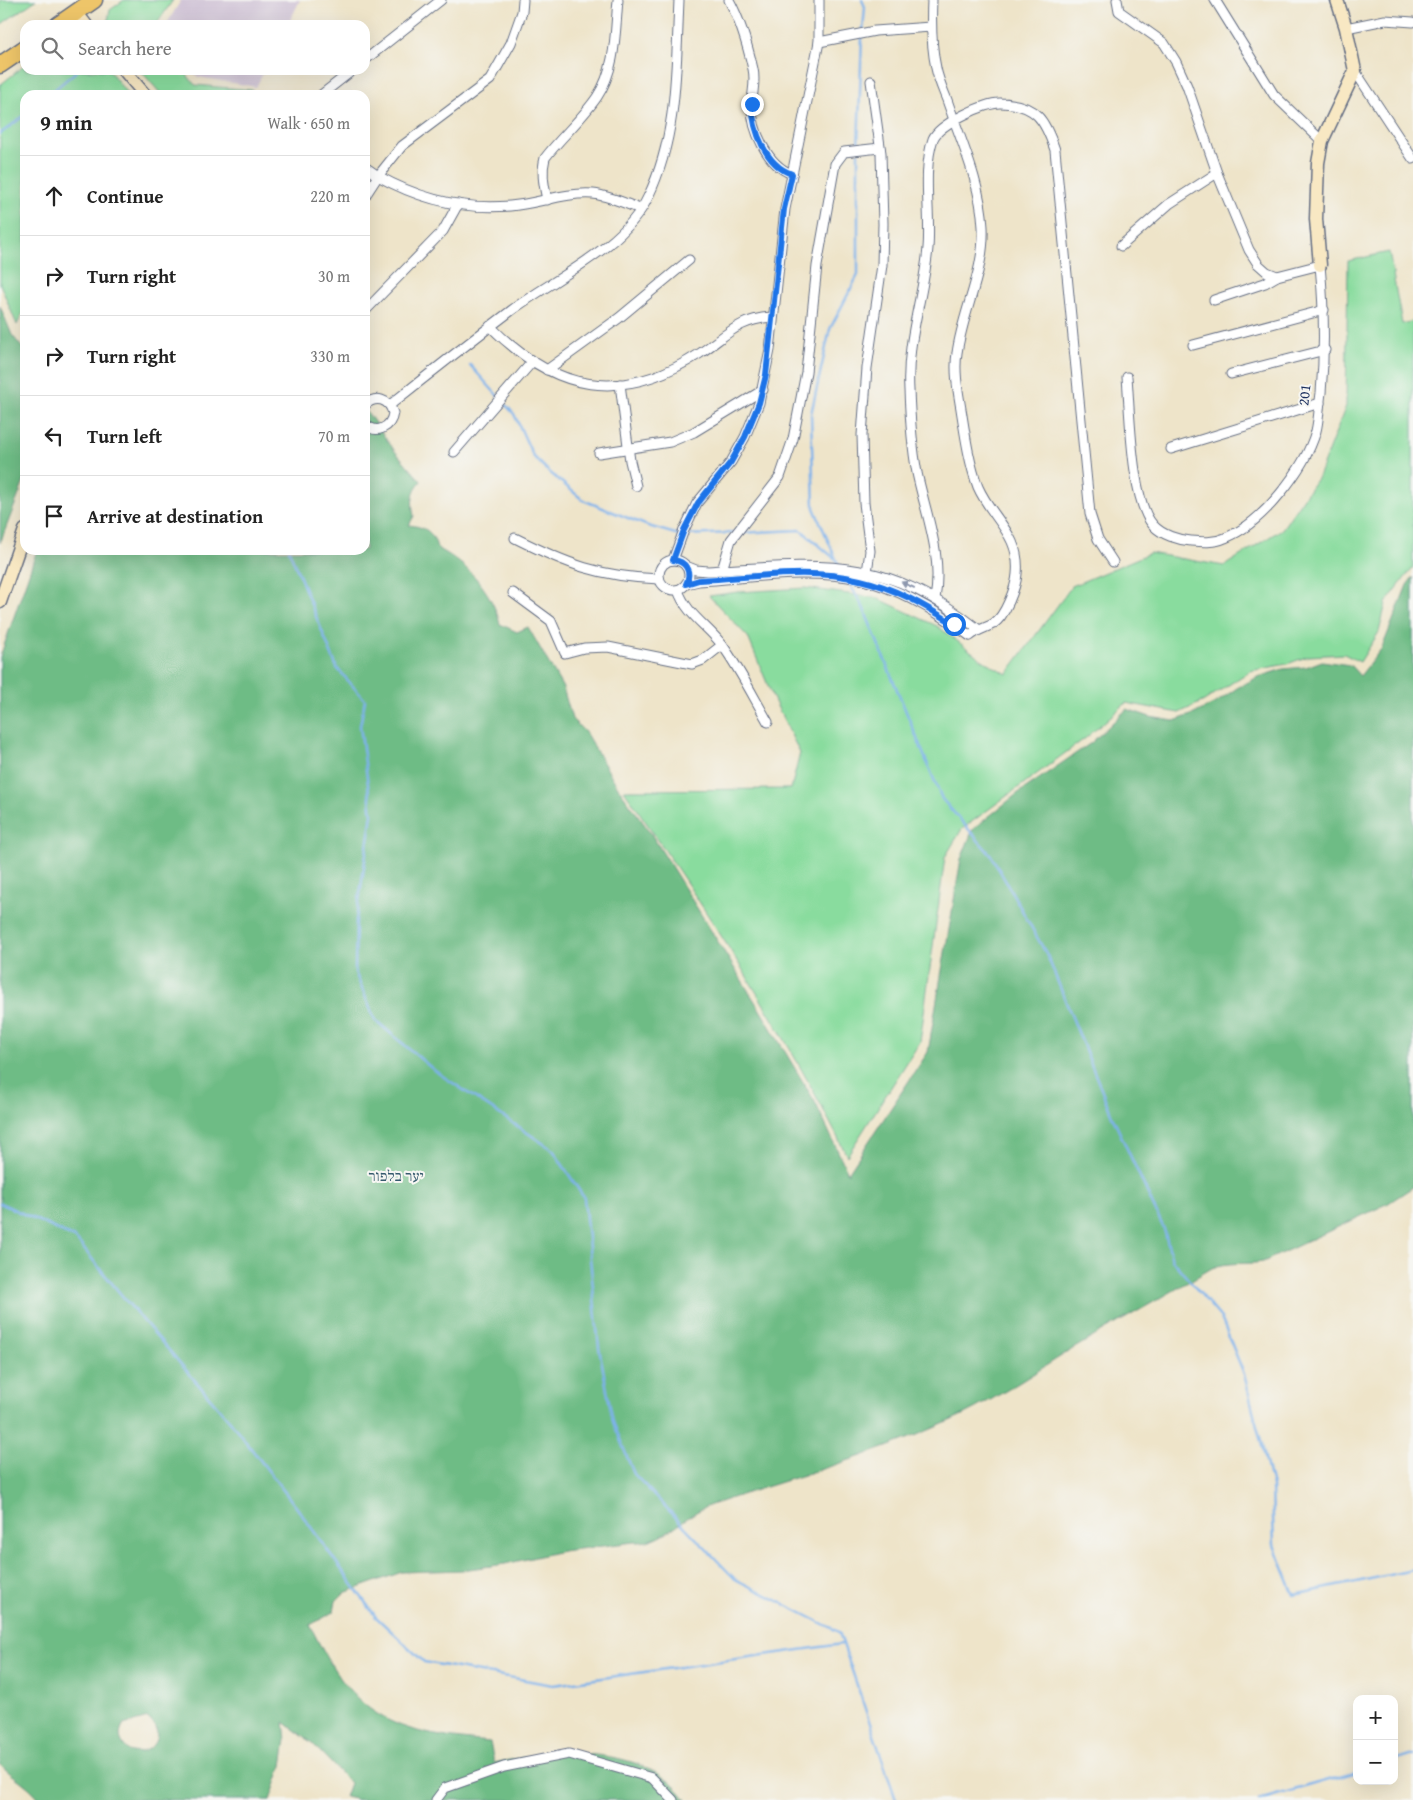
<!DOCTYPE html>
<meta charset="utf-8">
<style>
body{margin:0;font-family:"Gentium Book Plus","Frank Ruhl Libre",serif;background:#f2f2f2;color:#222}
.controls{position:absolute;right:15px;bottom:15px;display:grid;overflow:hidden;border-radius:10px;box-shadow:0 5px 20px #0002}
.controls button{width:45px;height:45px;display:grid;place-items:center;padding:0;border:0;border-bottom:1px solid #e0e0e0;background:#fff;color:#222;font:25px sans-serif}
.stop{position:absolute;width:15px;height:15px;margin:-11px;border:4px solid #1a73e8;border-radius:50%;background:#fff}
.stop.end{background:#1a73e8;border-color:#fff;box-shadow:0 1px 5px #0008}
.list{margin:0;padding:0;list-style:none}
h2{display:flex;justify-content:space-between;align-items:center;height:65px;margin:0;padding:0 20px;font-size:21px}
h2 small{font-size:16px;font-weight:400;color:#767676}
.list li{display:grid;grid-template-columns:32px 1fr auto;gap:15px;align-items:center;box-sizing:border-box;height:80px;padding:0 20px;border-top:1px solid #e0e0e0}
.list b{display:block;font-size:19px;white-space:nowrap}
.list em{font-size:16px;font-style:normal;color:#767676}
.icon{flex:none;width:28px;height:28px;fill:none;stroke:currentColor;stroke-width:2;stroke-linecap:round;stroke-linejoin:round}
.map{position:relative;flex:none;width:1413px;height:1800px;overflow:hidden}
.search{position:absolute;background:#fff;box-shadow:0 5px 20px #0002;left:20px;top:20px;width:350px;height:55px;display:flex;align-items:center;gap:12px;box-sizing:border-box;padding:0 18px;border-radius:15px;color:#767676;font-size:19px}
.panel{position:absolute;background:#fff;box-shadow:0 5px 20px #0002;left:20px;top:90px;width:350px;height:465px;border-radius:15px}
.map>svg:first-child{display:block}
</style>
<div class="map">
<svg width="1413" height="1800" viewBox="0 0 1413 1800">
<rect width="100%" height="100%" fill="#f6f6f2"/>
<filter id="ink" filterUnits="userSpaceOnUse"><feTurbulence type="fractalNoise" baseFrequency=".02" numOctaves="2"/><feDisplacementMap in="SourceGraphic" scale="10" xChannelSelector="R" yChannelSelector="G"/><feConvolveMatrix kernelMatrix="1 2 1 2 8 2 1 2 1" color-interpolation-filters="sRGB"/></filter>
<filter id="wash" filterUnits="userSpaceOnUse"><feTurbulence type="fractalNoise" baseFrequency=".0096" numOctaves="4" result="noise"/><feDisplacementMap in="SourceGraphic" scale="20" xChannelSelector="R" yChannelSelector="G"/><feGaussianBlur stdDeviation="1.12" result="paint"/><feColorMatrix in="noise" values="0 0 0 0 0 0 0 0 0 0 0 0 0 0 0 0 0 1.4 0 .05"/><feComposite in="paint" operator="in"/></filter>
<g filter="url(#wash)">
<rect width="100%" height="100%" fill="#eee4c9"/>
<g fill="#ccbed3">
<polygon points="181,0 300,0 288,25 166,25"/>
<polygon points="192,70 265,70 256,87 198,77"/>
</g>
<g fill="#89dc9e" stroke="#52867e">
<polygon points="0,0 36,0 0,25"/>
<polygon points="124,0 173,0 156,25 107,25 110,10"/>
<polygon points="25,65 25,70 109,70 128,95 25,95 25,308 17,325 0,284 0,85"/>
<polygon points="140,70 183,70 195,85 253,90 243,95 162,95"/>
<path d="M1389,252L1402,324L1413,321V567L1386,603L1379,632L1360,662L1344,654L1309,656L1287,664L1250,671L1204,701L1179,713L1126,703L1087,737L962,829L945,857L920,1042L847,1156C784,1028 705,908 624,790L791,789L800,753L774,700L748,637L709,596L738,592L805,588L877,598L937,626L984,661L1007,674L1072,586L1150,553L1224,566L1282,529L1318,477L1346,406L1348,261Z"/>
</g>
<g fill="#6ebc85" stroke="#447672" fill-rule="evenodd">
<polygon points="0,306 12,335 25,351 25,479 0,543"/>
<path d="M365,409L394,450L421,481C412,493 411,501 414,516L409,525C425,527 433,531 437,548C467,563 492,591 500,624L517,632L528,627L563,688L572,719L585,732L619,789L650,832L759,1008L815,1102L848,1173L928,1052L961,859L973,829L1017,794L1091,743L1127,709L1150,717L1174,721L1194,714L1217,702L1237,688L1258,677L1283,669L1306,667L1322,661L1350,665L1360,676L1382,648L1407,585L1413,577V1187L1387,1204L1263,1262C1246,1265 1229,1261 1212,1268C1165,1296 1118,1322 1071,1350C1029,1376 989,1404 943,1424C868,1458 789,1478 711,1505C684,1514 664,1544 634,1542L562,1551L505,1564L462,1570L402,1572L344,1593L336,1601L334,1612L310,1625C354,1718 390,1733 490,1742L494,1763C554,1750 647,1743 686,1800H358L345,1797L350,1783L312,1743L284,1722L286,1740L282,1766L270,1800H40C30,1785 12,1777 0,1764V657L37,550H365ZM148,1718L156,1727C161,1744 145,1757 129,1751C121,1743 117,1736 123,1725Z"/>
</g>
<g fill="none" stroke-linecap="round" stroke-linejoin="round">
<g stroke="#7eb2eb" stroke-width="2.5">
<polyline points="862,0 865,7 863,30"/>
<polyline points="48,95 78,70"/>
<polyline points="0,134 25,115"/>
<polyline points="858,148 862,36"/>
<polyline points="470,365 514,414 533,456 548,471 583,500 648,526 679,535"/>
<polyline points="739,533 801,530 834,558"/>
<polyline points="684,535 734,533"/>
<polyline points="289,550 337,668 365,700 360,726 372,814 356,920 355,972 375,1020 435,1071 553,1150 584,1198 599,1348 613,1422 634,1474 735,1579 839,1632 896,1800"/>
<polyline points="839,566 814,508 811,414 830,329 858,275 858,153"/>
<polyline points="847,579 863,607 942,799 991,855 1047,955 1112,1116 1164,1229 1172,1260 1221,1318 1244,1374 1272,1486 1274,1545 1294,1595 1413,1570"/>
<polyline points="0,1203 75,1238 128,1303 230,1421 297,1508 376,1617 424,1662 553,1685 842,1644"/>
<polyline points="1394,1761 1413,1755"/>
<polyline points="1259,1800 1357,1772"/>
</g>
</g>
</g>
<g filter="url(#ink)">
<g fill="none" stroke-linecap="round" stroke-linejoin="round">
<g stroke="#656e83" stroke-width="11">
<g id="street">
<path d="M523,0L522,12L511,43L490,80L402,146L378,176C419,199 463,210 510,206C537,204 565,192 593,194C609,196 625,203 640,209"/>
<path d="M729,0C740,20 748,47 753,69C756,82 752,92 752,104C751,129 767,165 792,174"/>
<polyline points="1117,0 1119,11 1164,43 1176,62 1187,86 1217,173 1249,250 1258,264 1267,272 1277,276"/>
<polyline points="1215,0 1274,95 1322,141"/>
<polyline points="1346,28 1385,20 1413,22"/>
<polyline points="819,42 875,31 931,27"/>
<polyline points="365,60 441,0"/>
<polyline points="1355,71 1413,159"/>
<polyline points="321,95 353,70"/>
<polyline points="365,167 378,176 365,196"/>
<path d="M547,200C544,185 541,173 545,158C561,137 582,119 597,97C616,69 615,32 618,0"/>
<polyline points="1121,246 1169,204 1217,173"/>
<polyline points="365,311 443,231 458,204"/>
<path d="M490,326C554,391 620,405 699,354C726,336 738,319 772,317"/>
<polyline points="1193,345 1324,310"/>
<polyline points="547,370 619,318 689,260"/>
<polyline points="1231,374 1325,350"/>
<path d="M1127,377C1130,411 1131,501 1153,525C1162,535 1178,540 1191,541C1202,542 1214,543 1225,538C1262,524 1305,469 1316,431C1319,419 1319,406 1321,393C1325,350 1324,308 1320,265L1277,276L1265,283L1214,300"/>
<polyline points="620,384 630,461 636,486"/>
<path d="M365,405C376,395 389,399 393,413C391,428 376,435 365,424"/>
<path d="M390,405C430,373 471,341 512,310C555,278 625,247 648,197C678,135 676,67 679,0"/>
<polyline points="1171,449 1320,403"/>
<polyline points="454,452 532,362"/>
<polyline points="599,453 670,442 694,432 763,390"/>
<path d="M515,538C567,564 600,577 659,579"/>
<circle cx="674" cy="575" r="15"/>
<polyline points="673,560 684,530 697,503 731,462 745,437 759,403 770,350 785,209 819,42 819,0"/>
<path d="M686,566L696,570L708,571C822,564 883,554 978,629"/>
<polyline points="722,570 731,540 780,477 793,439 806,372 817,266 835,164 844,152 880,148"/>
<polyline points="867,572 870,551 864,503 862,435 867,368 882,265 883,224 881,153 871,81"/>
<path d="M686,584L699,581C751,578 807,568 859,579C899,588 937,611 970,636C977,630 985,628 993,624C1005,617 1016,587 1017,574C1021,535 992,519 978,487C969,463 965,434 961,409C958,391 954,371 957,353C963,310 985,271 983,227C981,184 961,141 947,100C943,90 938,79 936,68C931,45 931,23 932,0"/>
<path d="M678,590C686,614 708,626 723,646C740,670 753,696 768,722"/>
<polyline points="513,593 551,621 565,653 584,648 608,647 692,664 703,660 722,645"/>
<path d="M935,599C943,555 926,515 917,473C912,446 910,417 909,390C906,342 924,295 928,248C931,214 922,171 933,139C939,124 986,102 1001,103C1036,104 1045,120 1055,150L1090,514L1098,539L1113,562"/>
<polyline points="436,1800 445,1788 504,1767 569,1754 652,1778 673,1800"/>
</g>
</g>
<g stroke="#656e83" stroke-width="15">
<g id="secondary">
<polyline points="76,12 86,25"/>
<polyline points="124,70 145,95"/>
<polyline points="1320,265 1316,219 1318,163 1322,141 1355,71 1346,28 1337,0"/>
<polyline points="0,602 25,530"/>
</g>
</g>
<g stroke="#656e83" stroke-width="19">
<g id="highway">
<polyline points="58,25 94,0"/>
<polyline points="0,65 25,48"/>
</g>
</g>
<use href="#street" stroke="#fff" stroke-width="9"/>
<use href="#secondary" stroke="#f8e8c3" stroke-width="12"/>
<use href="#highway" stroke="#eec569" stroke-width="16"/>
</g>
<defs><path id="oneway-solid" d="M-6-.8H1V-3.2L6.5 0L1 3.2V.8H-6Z" transform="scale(1.25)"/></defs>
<use fill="#8d97ae" href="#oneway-solid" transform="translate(908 585) rotate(-155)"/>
</g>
<g fill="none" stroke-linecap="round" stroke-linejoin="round" filter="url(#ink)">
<path stroke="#1a73e8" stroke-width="6" d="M752,104C753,130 765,165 792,174L784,209L766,375L759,403L745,437L731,462L698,503L684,530L673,560C686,561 692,572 686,584L699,580C752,578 808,567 860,580C895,588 924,605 954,624"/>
</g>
<g text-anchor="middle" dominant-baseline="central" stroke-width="4" stroke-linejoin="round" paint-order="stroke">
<g font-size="15" fill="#1b2f5e" stroke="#f6f6f2">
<text transform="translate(1304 395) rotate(-84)">201</text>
</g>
<g font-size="15" fill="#365a6e" stroke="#f6f6f2">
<text x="396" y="1175">יער בלפור</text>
</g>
</g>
</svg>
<div class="controls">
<button>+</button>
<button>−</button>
</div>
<div class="stop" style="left:954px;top:624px"></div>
<div class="stop end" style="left:752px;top:104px"></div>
<div class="search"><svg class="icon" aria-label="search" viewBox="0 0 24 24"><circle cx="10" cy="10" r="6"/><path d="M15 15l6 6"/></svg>Search here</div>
<section class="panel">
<h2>9 min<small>Walk · 650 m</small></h2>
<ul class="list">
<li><svg class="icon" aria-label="ahead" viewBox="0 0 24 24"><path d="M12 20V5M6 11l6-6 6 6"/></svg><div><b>Continue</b></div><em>220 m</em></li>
<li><svg class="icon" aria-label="right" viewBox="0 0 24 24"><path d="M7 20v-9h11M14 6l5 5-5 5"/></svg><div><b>Turn right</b></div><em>30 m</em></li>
<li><svg class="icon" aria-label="right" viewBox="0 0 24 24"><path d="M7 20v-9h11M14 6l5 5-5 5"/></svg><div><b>Turn right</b></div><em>330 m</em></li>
<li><svg class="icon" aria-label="left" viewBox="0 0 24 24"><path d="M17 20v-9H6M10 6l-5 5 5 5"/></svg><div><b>Turn left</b></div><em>70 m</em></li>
<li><svg class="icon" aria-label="arrive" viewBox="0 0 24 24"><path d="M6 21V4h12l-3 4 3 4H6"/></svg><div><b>Arrive at destination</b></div></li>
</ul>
</section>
</div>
